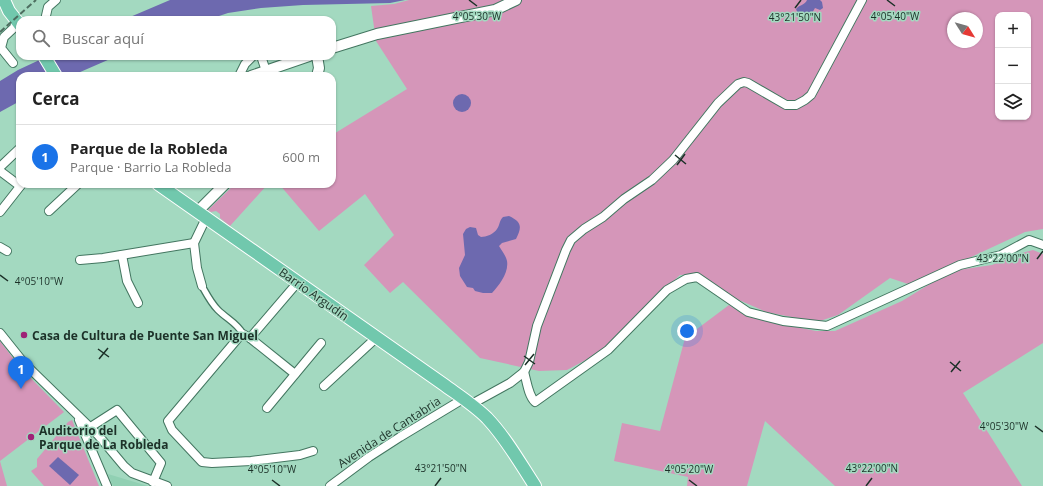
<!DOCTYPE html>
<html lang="es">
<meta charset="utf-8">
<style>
body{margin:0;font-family:"Open Sans",sans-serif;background:#f6f6f6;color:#222}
.controls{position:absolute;right:12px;top:12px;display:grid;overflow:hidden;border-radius:8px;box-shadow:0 1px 3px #0004}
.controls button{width:36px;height:36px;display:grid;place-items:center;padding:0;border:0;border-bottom:1px solid #e0e0e0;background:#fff;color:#222;font:20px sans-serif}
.compass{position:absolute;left:947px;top:12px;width:36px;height:36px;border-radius:50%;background:#fff;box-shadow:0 1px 3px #0004;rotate:127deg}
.you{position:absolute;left:687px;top:331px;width:14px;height:14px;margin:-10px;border:3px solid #fff;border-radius:50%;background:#1a73e8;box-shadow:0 0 0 6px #1a73e833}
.badge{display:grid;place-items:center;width:26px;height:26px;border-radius:50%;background:#1a73e8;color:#fff;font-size:13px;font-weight:700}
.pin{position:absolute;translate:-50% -33px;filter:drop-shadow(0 1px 2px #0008)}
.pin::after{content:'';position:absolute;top:21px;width:14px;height:12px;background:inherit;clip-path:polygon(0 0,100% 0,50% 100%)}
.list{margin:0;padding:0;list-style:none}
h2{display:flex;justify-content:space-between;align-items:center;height:52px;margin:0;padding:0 16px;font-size:17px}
h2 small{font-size:13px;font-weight:400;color:#767676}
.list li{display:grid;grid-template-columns:26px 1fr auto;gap:12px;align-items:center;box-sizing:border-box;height:64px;padding:0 16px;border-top:1px solid #e0e0e0}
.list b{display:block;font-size:15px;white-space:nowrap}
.list p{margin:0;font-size:13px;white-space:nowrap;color:#767676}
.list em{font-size:13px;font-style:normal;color:#767676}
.icon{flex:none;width:22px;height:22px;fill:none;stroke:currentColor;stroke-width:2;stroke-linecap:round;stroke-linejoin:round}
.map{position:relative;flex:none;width:1043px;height:486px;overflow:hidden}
.search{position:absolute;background:#fff;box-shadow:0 1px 3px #0004;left:16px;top:16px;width:320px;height:44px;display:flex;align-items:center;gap:10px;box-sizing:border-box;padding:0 14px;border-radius:12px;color:#767676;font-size:15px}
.panel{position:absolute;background:#fff;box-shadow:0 1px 3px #0004;left:16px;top:72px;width:320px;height:116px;border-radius:12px}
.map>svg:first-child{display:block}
</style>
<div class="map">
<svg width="1043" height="486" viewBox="0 0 1043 486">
<rect width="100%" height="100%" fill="#a3d9c0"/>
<polygon fill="#91d0b3" points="108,474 148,486 113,486"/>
<g fill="#d596b9" fill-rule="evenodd">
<path d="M409,0H1043V229L1025,232L911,285L890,278L838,315L817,322L766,312L723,293L699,274L680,275L661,293L618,336L595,355L567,370L539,371L480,358L403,282L390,293L364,265L394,235L365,194L319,231L279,184H332V135L407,89L376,41L371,6L394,4ZM998,15H1028V117H998ZM953,18H977V42H953Z"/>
<polygon points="235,184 268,184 230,226 220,218 220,214 216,211 211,212 208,210"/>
<polygon points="1033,250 1043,254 1043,343 963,393 1022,486 835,486 765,421 747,486 687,486 688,477 614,461 622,423 660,431 685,338 729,305 748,317 816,331 835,331 902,301 951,271 992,265 1018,254"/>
<polygon points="0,341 19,366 64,412 0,461"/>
<polygon points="72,420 99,486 44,486 31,471 37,467 37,459 68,422"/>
<polygon points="0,461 7,486 0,486"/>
</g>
<g fill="#6d69af">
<polygon points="170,0 405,0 390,3 303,5 261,8 228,13 207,20 123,20"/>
<path d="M807,0H820L822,2L823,8L820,10L815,8C810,17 808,18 798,14L796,9C799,5 805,5 807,0Z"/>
<polygon points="48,56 117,56 71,76 20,76 20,101 0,112 0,81 18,70"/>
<circle cx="462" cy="103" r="9"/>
<path d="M509,216C522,222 522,227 516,239L502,243L499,246C502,251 506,256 507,261C509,273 499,285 492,293H483L475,291L473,288L467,287L460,276L459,268L465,255L463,234L466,229L470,227L476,228L478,235L481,237C486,237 494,234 497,229C500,225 499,221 503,217Z"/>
<polygon points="58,457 79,475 70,485 49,466"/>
</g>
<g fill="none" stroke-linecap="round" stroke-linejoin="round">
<g stroke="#437660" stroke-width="8">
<path id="pedestrian" d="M202,286C207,295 211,303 218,310C227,319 237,323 243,334"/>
</g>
<g stroke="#437660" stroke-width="10">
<g id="minor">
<polyline points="45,20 48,7 56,0"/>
<polyline points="261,56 266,71"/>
<polyline points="13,63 1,48 4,37 19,23"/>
<polyline points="239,76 245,64 253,56"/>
<polyline points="0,167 20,148"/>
<polyline points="0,171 20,186"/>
<polyline points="49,211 78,184"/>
<polyline points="0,212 22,184"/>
<polyline points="0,247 7,251"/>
<polyline points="122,255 127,281 138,303"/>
<polyline points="80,260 103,258 194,243"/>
<polyline points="298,282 250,338 243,334 239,337 168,421 172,430 202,462 212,463 251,461 300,455 313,451"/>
<polyline points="202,286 197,268 194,243 206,218"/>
<polyline points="0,333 24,363 98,435 124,466 132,473 167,486"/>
<polyline points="250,338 295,374"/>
<path d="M524,372C527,382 528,395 535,402L608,350L667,290L686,279L697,277L748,312L783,321L827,326L960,265L1001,255L1029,240L1043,245"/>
<polyline points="324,386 376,338"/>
<polyline points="470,405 510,383 524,372 529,362 537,326 566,250 571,240 584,229 603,217 624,199 652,180 673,160 718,103 738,84 744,82 748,83 786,105 796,105 805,100 811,95 862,0"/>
<polyline points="267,408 321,343"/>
<polyline points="79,420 107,486"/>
<polyline points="89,428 117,410 161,463 153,482"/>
<polyline points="330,486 369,457 400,437 463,399"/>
</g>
</g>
<g stroke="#437660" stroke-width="12">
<g id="tertiary">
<polyline points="332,48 377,34 495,10 516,0"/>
<polyline points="317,56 319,68 317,76"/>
<polyline points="251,76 309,56"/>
<polyline points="197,212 225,184"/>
</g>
</g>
<g stroke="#fff" stroke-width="14">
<g id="primary">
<polyline points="4,0 9,11 20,25"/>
<polyline points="44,56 56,76"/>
<path d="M158,184L443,384C458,395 474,405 487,418C506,438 520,463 535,486"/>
</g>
</g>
<use href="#pedestrian" stroke="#fff" stroke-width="5.5"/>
<use href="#minor" stroke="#fff" stroke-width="8"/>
<use href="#tertiary" stroke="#fff" stroke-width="10"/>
<use href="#primary" stroke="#71c8ad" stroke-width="12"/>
<polyline stroke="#4d6d5f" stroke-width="2" stroke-dasharray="6 3" stroke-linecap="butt" points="0,32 36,0"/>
</g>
<path fill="none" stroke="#1c3128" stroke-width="1.5" d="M469,0L477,6M887,0L895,6M795,8L801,0M675,155L686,164M677,165L685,154M1037,259L1043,251M0,275L8,281M98,349L109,357M524,356L535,364M99,359L108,348M950,362L961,371M525,365L534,354M951,372L960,361M1035,426L1043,432M272,480L280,486M689,480L697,486M435,486L441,478M866,486L872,478"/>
<g fill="#9f2277" stroke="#a3d9c0" stroke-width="1.5">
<circle cx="24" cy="335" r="4"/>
<circle cx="31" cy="437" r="4"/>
</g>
<g text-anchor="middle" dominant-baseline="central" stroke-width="3" stroke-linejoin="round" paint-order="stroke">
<g font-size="12" fill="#1c3128" stroke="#a3d9c0">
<text transform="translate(314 294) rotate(35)">Barrio Argudín</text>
<text transform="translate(389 432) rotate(-33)">Avenida de Cantabria</text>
</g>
<g font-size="12" font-weight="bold" fill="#1c3128" stroke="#a3d9c0" text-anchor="start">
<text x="32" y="335">Casa de Cultura de Puente San Miguel</text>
<text x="39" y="430">Auditorio del<tspan x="39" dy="14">Parque de La Robleda</tspan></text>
</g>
</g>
<g font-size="10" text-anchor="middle" fill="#1c3128" stroke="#a3d9c0" stroke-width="3" stroke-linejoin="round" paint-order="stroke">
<text x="477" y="20">4°05'30"W</text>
<text x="895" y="20">4°05'40"W</text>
<text x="795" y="21">43°21'50"N</text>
<text x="1003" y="262">43°22'00"N</text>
<text x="39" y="285">4°05'10"W</text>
<text x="1004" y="430">4°05'30"W</text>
<text x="441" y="472">43°21'50"N</text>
<text x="872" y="472">43°22'00"N</text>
<text x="272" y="473">4°05'10"W</text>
<text x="689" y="473">4°05'20"W</text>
</g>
</svg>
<div class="controls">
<button>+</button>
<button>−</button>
<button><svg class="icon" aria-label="layers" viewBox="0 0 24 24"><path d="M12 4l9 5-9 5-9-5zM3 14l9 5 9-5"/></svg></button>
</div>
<svg class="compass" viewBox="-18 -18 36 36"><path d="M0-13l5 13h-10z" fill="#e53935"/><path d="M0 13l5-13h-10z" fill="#767676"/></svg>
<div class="you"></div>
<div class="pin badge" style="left:21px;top:389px">1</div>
<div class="search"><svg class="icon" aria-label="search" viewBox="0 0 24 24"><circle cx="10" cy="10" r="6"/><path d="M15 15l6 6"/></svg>Buscar aquí</div>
<section class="panel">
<h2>Cerca<small></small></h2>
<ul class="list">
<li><span class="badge">1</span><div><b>Parque de la Robleda</b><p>Parque · Barrio La Robleda</p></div><em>600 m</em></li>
</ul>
</section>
</div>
